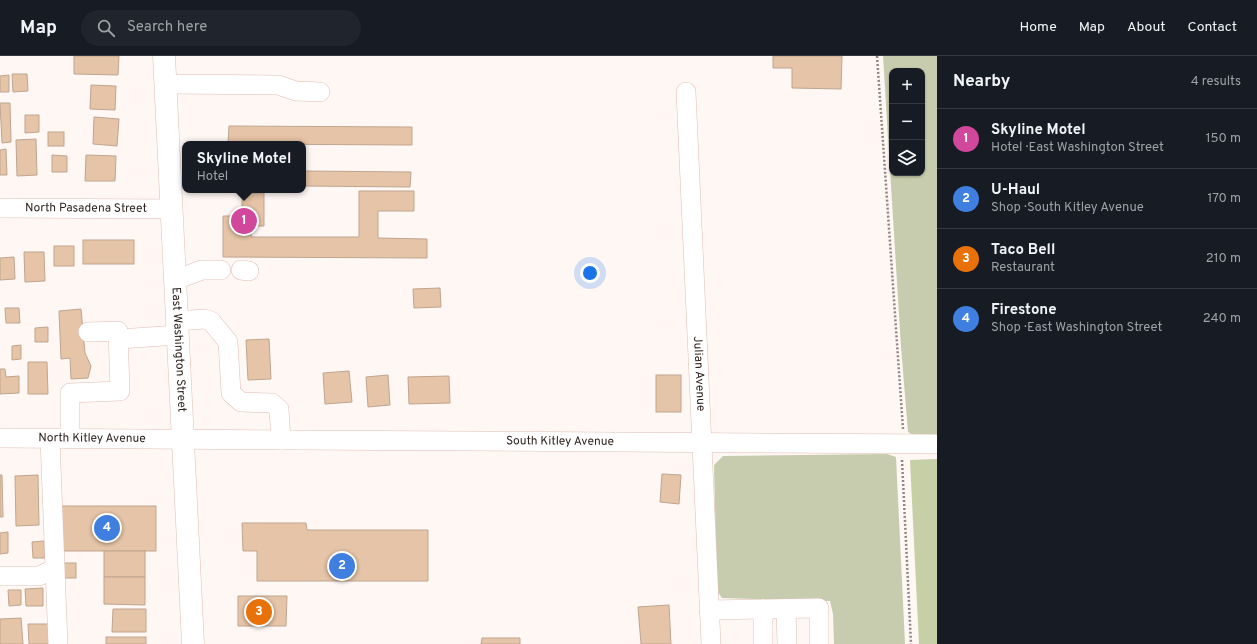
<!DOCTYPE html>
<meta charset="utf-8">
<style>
body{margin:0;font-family:Overpass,sans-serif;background:#20242c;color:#f1f3f6}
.controls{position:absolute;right:12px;top:12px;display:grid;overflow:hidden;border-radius:8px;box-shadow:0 1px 3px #0004}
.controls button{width:36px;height:36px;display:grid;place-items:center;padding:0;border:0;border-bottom:1px solid #363941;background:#171b24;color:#f1f3f6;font:20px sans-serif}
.you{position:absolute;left:590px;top:217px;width:14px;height:14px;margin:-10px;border:3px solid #fff;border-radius:50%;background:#1a73e8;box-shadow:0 0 0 6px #1a73e833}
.badge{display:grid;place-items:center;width:26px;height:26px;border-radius:50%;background:#9e6026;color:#fff;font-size:13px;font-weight:700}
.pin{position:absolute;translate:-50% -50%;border:2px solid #fff;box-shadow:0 1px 4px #0006}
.popup{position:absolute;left:182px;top:85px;width:124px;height:52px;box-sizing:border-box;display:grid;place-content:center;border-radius:8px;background:#171b24;filter:drop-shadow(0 1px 3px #0005);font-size:13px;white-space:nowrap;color:#9ea1a6}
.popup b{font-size:15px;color:#f1f3f6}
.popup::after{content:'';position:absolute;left:50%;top:100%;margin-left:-8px;border:8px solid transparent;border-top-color:#171b24}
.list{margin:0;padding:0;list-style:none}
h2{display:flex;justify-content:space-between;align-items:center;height:52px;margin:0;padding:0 16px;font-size:17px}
h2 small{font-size:13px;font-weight:400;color:#9ea1a6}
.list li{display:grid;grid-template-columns:26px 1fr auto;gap:12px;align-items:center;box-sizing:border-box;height:60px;padding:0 16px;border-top:1px solid #363941}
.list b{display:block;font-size:15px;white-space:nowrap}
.list p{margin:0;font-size:13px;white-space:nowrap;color:#9ea1a6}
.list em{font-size:13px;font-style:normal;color:#9ea1a6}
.icon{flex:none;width:22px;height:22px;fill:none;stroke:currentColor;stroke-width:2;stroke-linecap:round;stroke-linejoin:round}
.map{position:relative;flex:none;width:937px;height:588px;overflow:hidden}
header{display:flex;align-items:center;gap:24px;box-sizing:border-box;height:56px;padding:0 20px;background:#171b24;border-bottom:1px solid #363941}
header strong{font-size:19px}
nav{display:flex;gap:22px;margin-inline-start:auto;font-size:14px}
.search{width:280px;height:36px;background:#20242c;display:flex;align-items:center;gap:10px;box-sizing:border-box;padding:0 14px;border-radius:22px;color:#9ea1a6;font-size:15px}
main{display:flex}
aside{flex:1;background:#171b24}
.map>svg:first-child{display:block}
</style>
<header>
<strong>Map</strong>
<div class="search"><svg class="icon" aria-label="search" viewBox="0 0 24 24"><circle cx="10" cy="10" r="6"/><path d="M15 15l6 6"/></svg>Search here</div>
<nav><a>Home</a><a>Map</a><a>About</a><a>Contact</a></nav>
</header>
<main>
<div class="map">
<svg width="937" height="588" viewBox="0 0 937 588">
<rect width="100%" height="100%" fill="#fef7f4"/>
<g fill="#c6ccad" fill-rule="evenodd">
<path d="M883,0H937V380H915L908,376L901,291ZM892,15H922V117H892Z"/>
<polygon points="887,398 896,401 905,588 834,588 833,558 830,545 722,542 717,535 714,409 723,400"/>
</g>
<polygon fill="#c7cfa6" points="937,403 937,588 919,588 910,404"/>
<g fill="#e6c4a7" stroke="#bfa58f">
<polygon points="74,0 119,0 118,19 74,18"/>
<polygon points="773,0 842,0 841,33 792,32 792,12 773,12"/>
<polygon points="12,18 27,18 28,35 13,36"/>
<polygon points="9,19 9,36 0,36 0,20"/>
<polygon points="91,29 116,30 115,54 90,53"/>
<polygon points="0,47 10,47 11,86 2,87"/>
<polygon points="25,59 39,59 39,76 25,77"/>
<polygon points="94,61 119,63 117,90 93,88"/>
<polygon points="229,70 412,71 412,89 228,88"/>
<rect x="48" y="76" width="16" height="14"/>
<polygon points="36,83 37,119 17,120 16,84"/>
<polygon points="6,93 7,119 0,119 0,94"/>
<polygon points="52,99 67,100 67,116 52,116"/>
<polygon points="86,99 116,100 115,125 85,125"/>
<polygon points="303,115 411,116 410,131 303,130"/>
<polygon points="359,135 414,135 414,155 378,155 378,182 427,183 427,202 223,201 223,160 242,160 242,137 264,137 264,170 252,170 251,181 359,181"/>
<rect x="83" y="184" width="51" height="24"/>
<rect x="54" y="190" width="20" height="20"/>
<polygon points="24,196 44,196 45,225 25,226"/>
<polygon points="14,201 15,223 0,224 0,202"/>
<polygon points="440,232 441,251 414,252 413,233"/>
<polygon points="5,252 19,252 20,267 6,267"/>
<polygon points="81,253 85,297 91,310 88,322 71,323 70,302 61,303 59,255"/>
<polygon points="48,271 48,286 35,286 35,272"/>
<polygon points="269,283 271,323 248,324 246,284"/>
<polygon points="21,289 21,303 12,304 12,290"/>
<polygon points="28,306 47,306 48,338 28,338"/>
<polygon points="0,313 5,313 6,321 19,320 19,337 0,338"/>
<polygon points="349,315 352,346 325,348 323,317"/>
<polygon points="388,319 390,349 368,351 366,321"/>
<rect x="656" y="319" width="25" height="37"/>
<polygon points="449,320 450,347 409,348 408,321"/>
<polygon points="662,418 681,419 679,448 660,446"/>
<polygon points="0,419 2,419 3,461 0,461"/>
<polygon points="38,419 39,469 16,470 15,420"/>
<rect x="59" y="450" width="97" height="45"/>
<polygon points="242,467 306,467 307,474 428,474 428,525 257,525 257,495 243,495"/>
<polygon points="8,476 8,497 0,498 0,477"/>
<polygon points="44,485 45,502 33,502 32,486"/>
<rect x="104" y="495" width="41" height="26"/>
<rect x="61" y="507" width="15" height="15"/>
<polygon points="104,521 145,521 145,549 104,548"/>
<polygon points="43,532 43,550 26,550 25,533"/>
<polygon points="8,534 21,534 21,549 9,550"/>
<polygon points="238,540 287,540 286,570 238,570"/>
<polygon points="669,549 671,588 641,588 638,551"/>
<polygon points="113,553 146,553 146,576 112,576"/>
<polygon points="21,562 23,588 0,588 0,563"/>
<polygon points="28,568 50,568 50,588 29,588"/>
<rect x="106" y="581" width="40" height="7"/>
<polygon points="482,582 520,582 520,588 481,588"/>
</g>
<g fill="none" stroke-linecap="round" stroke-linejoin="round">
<g stroke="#e0bdb1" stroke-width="20">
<g id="minor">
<polyline points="165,28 278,29 296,35 320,36"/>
<path id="s1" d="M686,36L711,588"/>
<path id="s2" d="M0,152L171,153"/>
<polyline points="241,214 249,215"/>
<polyline points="175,224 202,214 221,214"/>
<polyline points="177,265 204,263 211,265 228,286 231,337 241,346 272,347 279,353 281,384"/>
<polyline points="119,283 178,279"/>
<path id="s3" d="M0,382L937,388"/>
<polyline points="50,383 58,588"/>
<polyline points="70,383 70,337 120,335 118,275 88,276"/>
<polyline points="0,520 39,520 54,513"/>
<polyline points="786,553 787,588"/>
<polyline points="709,554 819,552 819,588"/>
<polyline points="763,588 763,553"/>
</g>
</g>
<g stroke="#e0bdb1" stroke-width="23">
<g id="major">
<path id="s4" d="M164,0L193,588"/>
</g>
</g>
<g stroke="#908682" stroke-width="2.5" stroke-dasharray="2 2" stroke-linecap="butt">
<polyline points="877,0 903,373"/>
<polyline points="902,404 911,588"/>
</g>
<use href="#minor" stroke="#fff" stroke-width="19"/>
<use href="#major" stroke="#fff" stroke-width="22"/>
</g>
<g text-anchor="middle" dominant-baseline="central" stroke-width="3.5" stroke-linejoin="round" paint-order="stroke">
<g font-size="12" fill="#2e221d" stroke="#fef7f4">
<text stroke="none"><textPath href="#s2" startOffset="86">North Pasadena Street</textPath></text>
<text stroke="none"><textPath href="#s4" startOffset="294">East Washington Street</textPath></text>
<text stroke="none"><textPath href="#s1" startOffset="282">Julian Avenue</textPath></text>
<text stroke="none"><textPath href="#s3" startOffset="92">North Kitley Avenue</textPath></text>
<text stroke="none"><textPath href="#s3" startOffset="560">South Kitley Avenue</textPath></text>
</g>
</g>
</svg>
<div class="controls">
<button>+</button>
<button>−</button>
<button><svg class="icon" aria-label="layers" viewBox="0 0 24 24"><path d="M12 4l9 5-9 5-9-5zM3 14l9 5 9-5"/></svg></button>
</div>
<div class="you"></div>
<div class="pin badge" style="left:244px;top:165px;background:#d1479c">1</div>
<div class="popup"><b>Skyline Motel</b>Hotel</div>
<div class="pin badge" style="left:342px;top:510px;background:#3f7fe0">2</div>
<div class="pin badge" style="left:259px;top:556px;background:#e8710a">3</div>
<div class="pin badge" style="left:107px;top:472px;background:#3f7fe0">4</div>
</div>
<aside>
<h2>Nearby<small>4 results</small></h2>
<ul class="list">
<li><span class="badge" style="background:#d1479c">1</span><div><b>Skyline Motel</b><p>Hotel · East Washington Street</p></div><em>150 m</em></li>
<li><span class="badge" style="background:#3f7fe0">2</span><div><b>U-Haul</b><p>Shop · South Kitley Avenue</p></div><em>170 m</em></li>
<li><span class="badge" style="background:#e8710a">3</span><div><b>Taco Bell</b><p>Restaurant</p></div><em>210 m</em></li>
<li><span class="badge" style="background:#3f7fe0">4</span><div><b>Firestone</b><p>Shop · East Washington Street</p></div><em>240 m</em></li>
</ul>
</aside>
</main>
